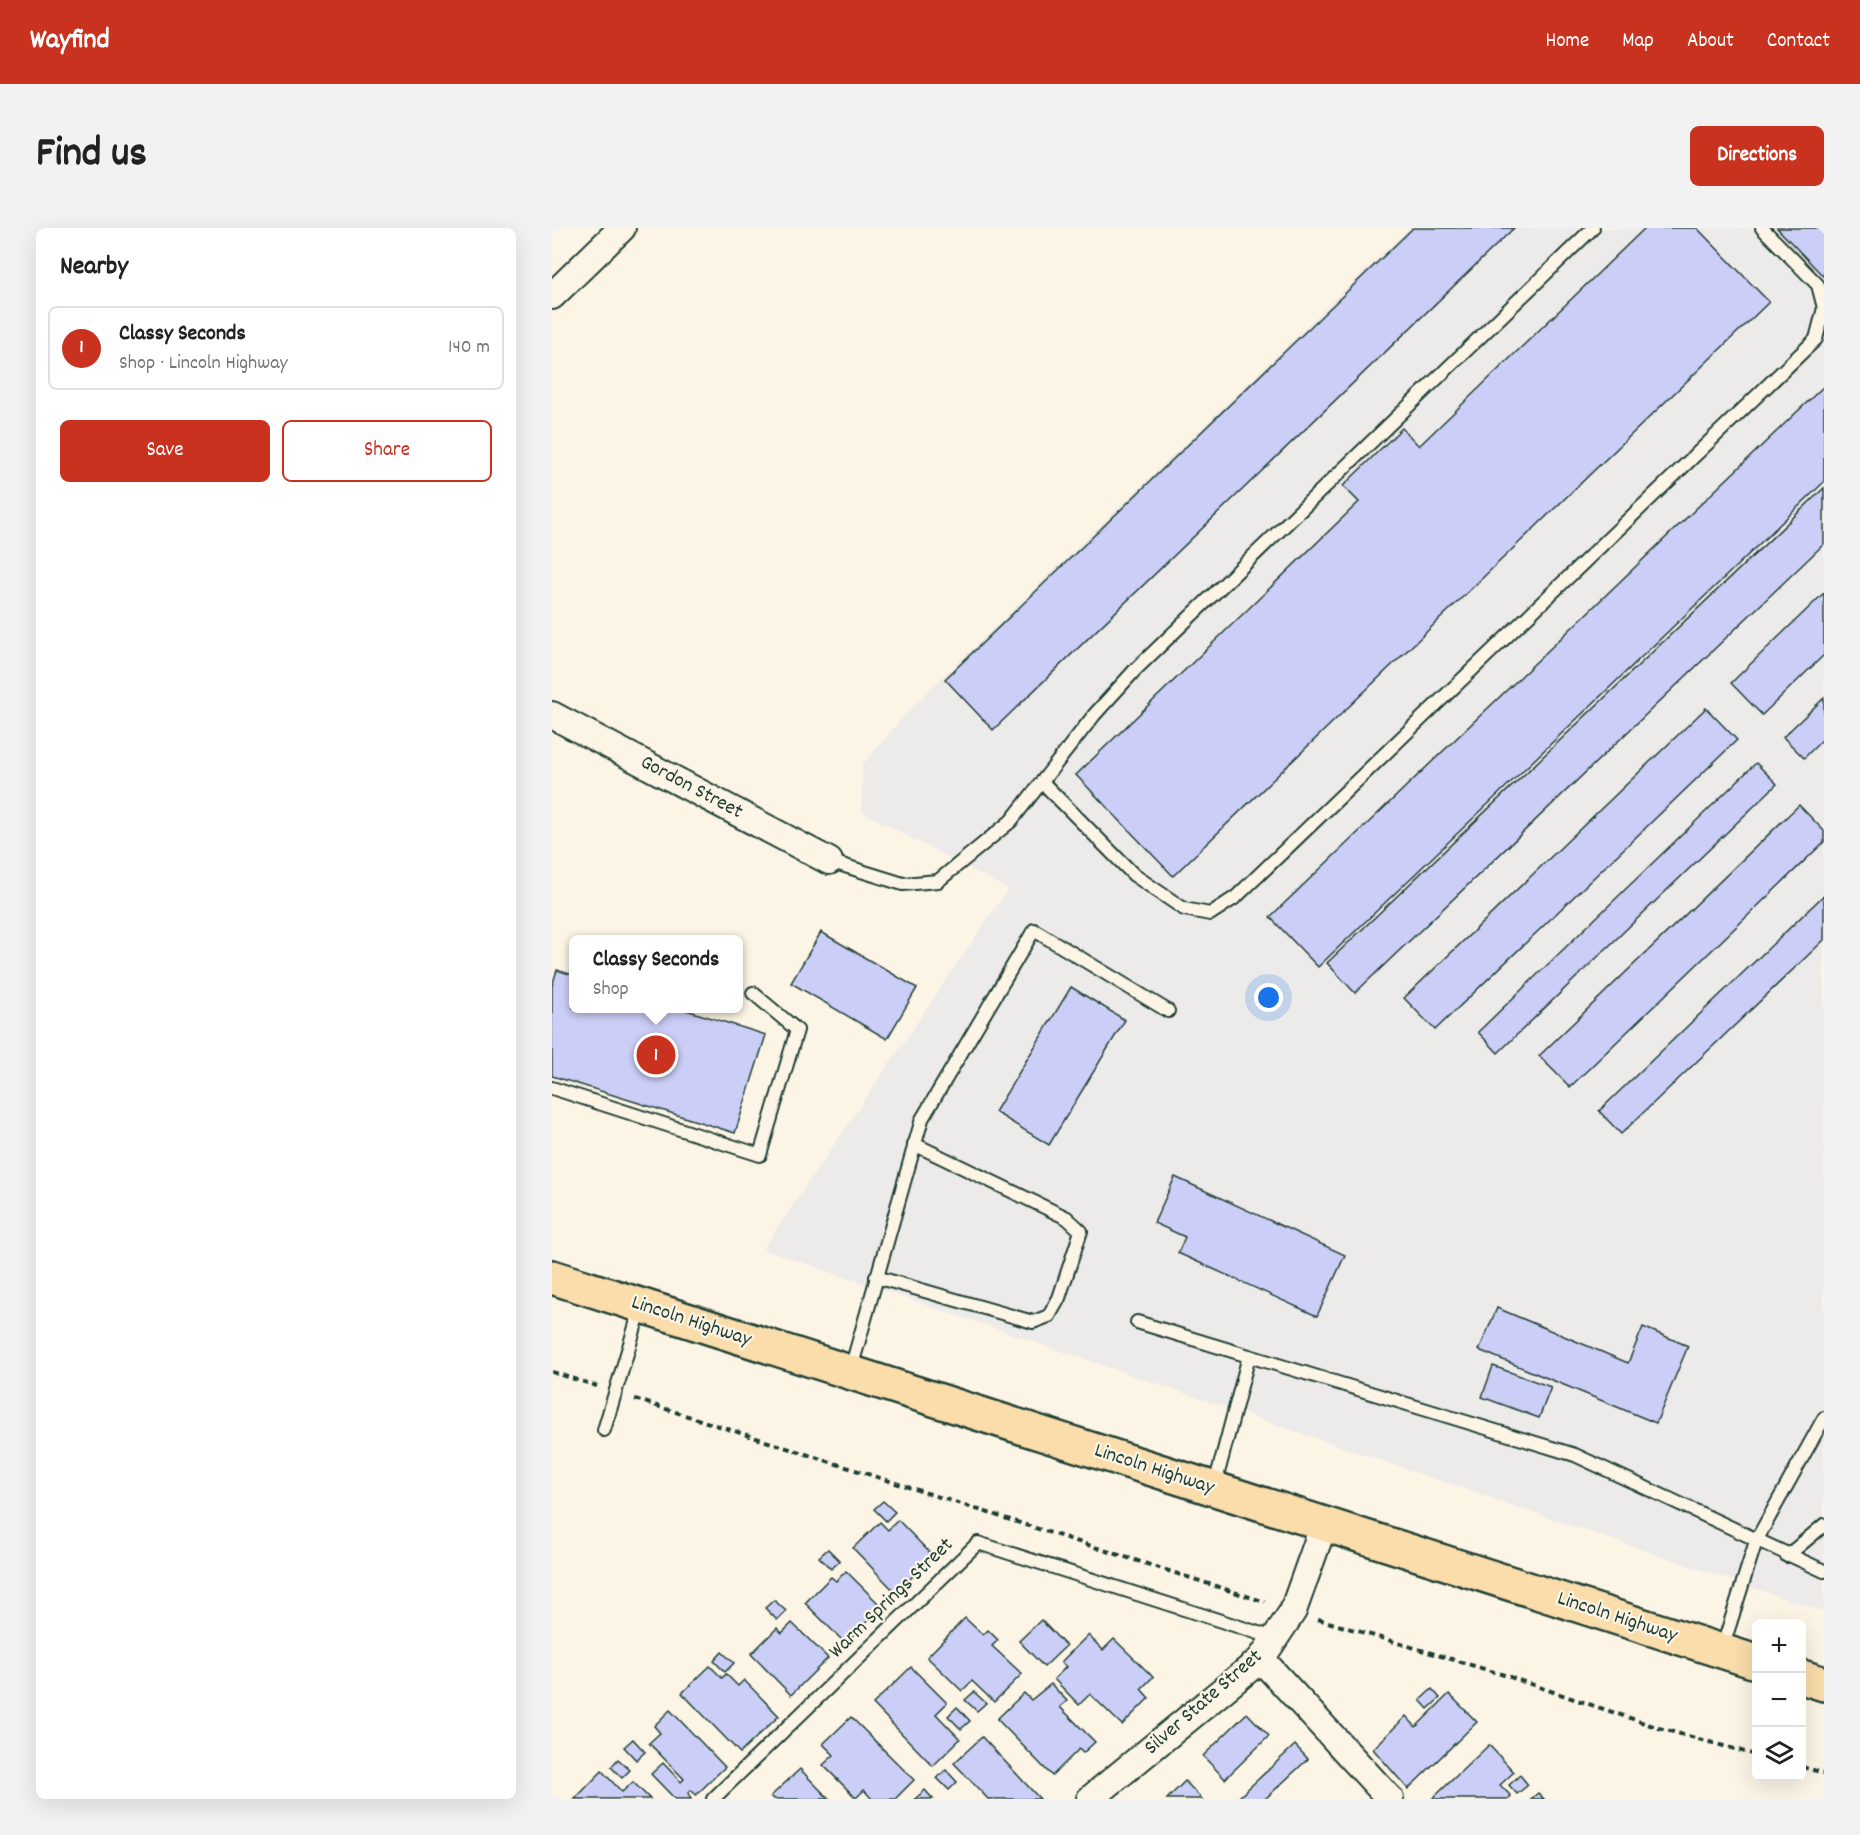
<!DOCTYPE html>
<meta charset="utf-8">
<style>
body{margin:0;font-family:Dekko,sans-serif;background:#f2f2f2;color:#222}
.controls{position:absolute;right:18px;bottom:18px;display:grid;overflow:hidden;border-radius:9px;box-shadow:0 6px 24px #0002}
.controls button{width:54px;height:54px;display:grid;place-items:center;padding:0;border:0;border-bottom:2px solid #e0e0e0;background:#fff;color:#222;font:30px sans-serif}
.you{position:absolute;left:717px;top:770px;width:21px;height:21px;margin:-15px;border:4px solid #fff;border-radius:50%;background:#1a73e8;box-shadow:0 0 0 9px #1a73e833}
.badge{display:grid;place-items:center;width:39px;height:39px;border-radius:50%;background:#c8321e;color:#fff;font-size:20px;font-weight:700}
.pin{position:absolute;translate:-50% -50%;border:3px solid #fff;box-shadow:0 2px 6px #0006}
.popup{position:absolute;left:17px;top:707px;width:174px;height:78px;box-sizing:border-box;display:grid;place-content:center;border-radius:9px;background:#fff;filter:drop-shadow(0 2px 4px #0005);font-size:20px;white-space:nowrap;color:#767676}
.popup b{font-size:22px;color:#222}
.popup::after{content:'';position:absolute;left:50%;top:100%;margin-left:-12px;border:12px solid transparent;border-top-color:#fff}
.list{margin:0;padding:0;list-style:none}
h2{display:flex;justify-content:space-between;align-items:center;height:78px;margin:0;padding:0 24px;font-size:26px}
h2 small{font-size:20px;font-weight:400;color:#767676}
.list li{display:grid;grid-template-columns:39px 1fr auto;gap:18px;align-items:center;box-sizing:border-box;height:84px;margin:0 12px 12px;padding:0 12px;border:2px solid #e0e0e0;border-radius:9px}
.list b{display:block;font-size:22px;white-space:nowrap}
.list p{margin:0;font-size:20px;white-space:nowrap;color:#767676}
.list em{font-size:20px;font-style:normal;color:#767676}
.actions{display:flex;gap:12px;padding:18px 24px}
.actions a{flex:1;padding:14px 0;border:2px solid #c8321e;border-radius:9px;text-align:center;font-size:21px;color:#c8321e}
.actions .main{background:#c8321e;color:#fff}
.icon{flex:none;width:33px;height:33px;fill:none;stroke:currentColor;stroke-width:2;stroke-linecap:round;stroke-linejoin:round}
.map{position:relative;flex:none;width:1272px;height:1571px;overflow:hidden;border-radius:9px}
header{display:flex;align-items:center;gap:36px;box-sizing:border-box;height:84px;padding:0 30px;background:#c8321e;color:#fff}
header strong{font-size:28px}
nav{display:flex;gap:33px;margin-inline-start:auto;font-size:21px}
.intro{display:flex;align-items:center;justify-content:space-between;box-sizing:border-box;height:144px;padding:0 36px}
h1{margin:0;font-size:42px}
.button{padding:15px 27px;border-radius:9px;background:#c8321e;color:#fff;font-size:21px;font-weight:700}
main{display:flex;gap:36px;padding:0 36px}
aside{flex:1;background:#fff;border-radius:9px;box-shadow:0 6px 24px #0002}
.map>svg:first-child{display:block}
</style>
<header>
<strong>Wayfind</strong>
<nav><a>Home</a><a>Map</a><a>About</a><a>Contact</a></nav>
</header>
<div class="intro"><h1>Find us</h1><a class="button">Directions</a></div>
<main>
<aside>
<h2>Nearby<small></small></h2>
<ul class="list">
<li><span class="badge">1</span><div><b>Classy Seconds</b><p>Shop · Lincoln Highway</p></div><em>140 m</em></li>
</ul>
<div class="actions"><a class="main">Save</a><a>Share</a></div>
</aside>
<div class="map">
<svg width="1272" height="1571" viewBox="0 0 1272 1571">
<rect width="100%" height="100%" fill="#fcf5e5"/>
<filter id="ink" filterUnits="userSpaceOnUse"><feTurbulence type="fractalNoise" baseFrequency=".0167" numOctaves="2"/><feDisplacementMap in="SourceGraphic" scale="12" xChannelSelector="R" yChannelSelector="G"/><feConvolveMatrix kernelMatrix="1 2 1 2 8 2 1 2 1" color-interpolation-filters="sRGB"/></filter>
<g filter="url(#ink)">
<polygon fill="#edeaea" points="857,0 1272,0 1272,1384 211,1021 456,661 310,584 310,537 359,480"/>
<g fill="#cbcff7" stroke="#1f3d34" stroke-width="1.5">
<polygon points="861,0 962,0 441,502 393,451"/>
<polygon points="1093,0 1145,0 1217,74 621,648 524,547 807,274 791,258 850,200 867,218"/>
<polygon points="1225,0 1272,0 1272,49"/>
<polygon points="1272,158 1272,254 766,739 718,689"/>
<polygon points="1272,260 1272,316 803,765 775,735"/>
<polygon points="1272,365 1272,427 1210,487 1179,455"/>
<polygon points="1272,470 1272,510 1252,530 1231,509"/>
<polygon points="1154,480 1185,512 883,802 852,770"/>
<polygon points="1204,535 1225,556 946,825 926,804"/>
<polygon points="1247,577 1272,603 1272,614 1018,859 987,828"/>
<polygon points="1272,667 1272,712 1069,906 1047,883"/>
<polygon points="269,704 365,760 335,811 239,755"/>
<polygon points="5,742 21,747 21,780 128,780 214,807 183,905 0,848 0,758"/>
<polygon points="519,759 573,792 497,917 443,884"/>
<polygon points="623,949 793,1027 765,1088 626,1025 633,1009 602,995"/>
<polygon points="945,1080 1076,1135 1091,1099 1136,1118 1104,1195 927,1122"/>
<polygon points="941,1138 999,1159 987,1190 930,1169"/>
<polygon points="331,1273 343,1284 334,1293 322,1281"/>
<polygon points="346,1292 381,1328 344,1365 301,1320 328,1294 336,1302"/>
<polygon points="276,1321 288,1333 279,1341 267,1329"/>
<polygon points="294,1343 330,1379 293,1415 253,1375 279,1349 284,1353"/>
<polygon points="222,1372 234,1383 225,1392 213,1380"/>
<polygon points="413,1390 431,1407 436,1402 446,1412 440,1418 470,1446 442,1474 420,1453 410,1463 375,1429"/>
<polygon points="489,1392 514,1418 492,1439 467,1413"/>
<polygon points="240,1395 276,1430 239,1467 199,1426 225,1400 230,1405"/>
<polygon points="536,1407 551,1422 562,1411 601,1449 589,1461 597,1470 570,1497 538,1466 527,1477 502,1451 514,1439 509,1434"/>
<polygon points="170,1424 182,1435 173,1444 162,1433"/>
<polygon points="158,1438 170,1450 174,1446 186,1458 192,1452 227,1488 188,1525 130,1465"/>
<polygon points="359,1439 395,1475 384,1486 408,1511 381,1538 321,1476"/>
<polygon points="499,1456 515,1473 508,1479 543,1514 531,1525 527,1521 500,1548 445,1491 472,1465 479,1472"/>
<polygon points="880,1461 888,1470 876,1481 868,1472"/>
<polygon points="422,1464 434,1475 425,1483 413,1472"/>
<polygon points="897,1466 925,1494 856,1561 821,1521 854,1488 864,1499"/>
<polygon points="405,1479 418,1493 409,1501 396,1488"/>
<polygon points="118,1482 173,1539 144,1567 139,1562 136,1565 139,1571 123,1571 99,1546 111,1535 129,1554 132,1551 97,1515 108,1505 102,1498"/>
<polygon points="695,1485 717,1508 673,1551 651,1528"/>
<polygon points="299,1489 362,1552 343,1571 320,1571 312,1562 304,1570 271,1537 282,1527 271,1516"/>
<polygon points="430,1509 488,1571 436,1571 402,1535"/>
<polygon points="81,1511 93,1524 84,1532 72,1519"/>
<polygon points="743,1517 756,1531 713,1571 685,1571"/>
<polygon points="937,1517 962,1544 948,1557 959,1568 956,1571 880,1571"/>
<polygon points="66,1531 78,1542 70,1550 59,1539"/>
<polygon points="248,1541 277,1571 222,1571 219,1568"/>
<polygon points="394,1542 405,1554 397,1562 385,1550"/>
<polygon points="50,1543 70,1564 81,1554 98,1571 23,1571"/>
<polygon points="968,1547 976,1557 965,1566 957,1557"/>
<polygon points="633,1553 650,1571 615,1571"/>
<polygon points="373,1562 381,1571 363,1571"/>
<polygon points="986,1565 992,1571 979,1571"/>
</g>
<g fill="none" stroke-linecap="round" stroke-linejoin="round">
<g stroke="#1f3d34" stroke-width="16">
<g id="lane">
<polyline points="490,554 582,647 632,681 658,686 684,669 1264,111 1272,80 1266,57 1210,0"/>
<polyline points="277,633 351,656 386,653 459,593 543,486 583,442 1041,0"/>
<polyline points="0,860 208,927 245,802 201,765"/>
<polyline points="324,1049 481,1094 497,1088 507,1070 529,1003 515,990 362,916"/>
<polyline points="585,1094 1023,1227 1272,1343"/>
<polyline points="298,1144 370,891 482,702 616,783"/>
<polyline points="52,1202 89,1079"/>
<polyline points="662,1260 697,1128"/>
<polyline points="1235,1328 1272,1297"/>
<polyline points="1170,1421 1204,1313 1272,1190"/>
<polyline points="161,1571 426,1315 722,1410"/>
</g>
</g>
<g stroke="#1f3d34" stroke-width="30">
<g id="street">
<polyline points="0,68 70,0"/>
<polyline points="0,487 277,633"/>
<polyline points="709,1431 838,1571"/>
<polyline points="538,1571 709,1431 741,1383 772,1296"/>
</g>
</g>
<g stroke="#1f3d34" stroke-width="38">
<g id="highway">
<polyline points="0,1049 1204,1434"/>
<polyline points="1250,1449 1272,1456"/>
</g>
</g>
<g stroke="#1f3d34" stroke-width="4" stroke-dasharray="6 4.5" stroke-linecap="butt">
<polyline points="0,1144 45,1158"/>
<polyline points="83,1171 713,1374"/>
<polyline points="766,1391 949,1446 1107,1500 1204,1527"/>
<polyline points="1250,1539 1272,1545"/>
</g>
<use href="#lane" stroke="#fcf5e5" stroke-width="12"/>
<use href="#street" stroke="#fcf5e5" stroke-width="26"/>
<use href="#highway" stroke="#faddab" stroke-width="33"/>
</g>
</g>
<g text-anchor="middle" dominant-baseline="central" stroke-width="4.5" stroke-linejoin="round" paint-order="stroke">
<g font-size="21" fill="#1f3d34" stroke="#fcf5e5">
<text transform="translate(139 560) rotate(28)">Gordon Street</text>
<text transform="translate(139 1094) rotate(18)">Lincoln Highway</text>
<text transform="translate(602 1242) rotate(18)">Lincoln Highway</text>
<text transform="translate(340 1371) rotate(-44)">Warm Springs Street</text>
<text transform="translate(1065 1390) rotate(18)">Lincoln Highway</text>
<text transform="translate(652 1475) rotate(-41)">Silver State Street</text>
</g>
</g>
</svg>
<div class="controls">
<button>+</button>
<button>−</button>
<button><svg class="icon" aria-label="layers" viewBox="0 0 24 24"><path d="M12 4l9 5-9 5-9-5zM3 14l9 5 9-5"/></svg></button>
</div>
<div class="you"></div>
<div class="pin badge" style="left:104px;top:827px">1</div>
<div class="popup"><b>Classy Seconds</b>Shop</div>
</div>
</main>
